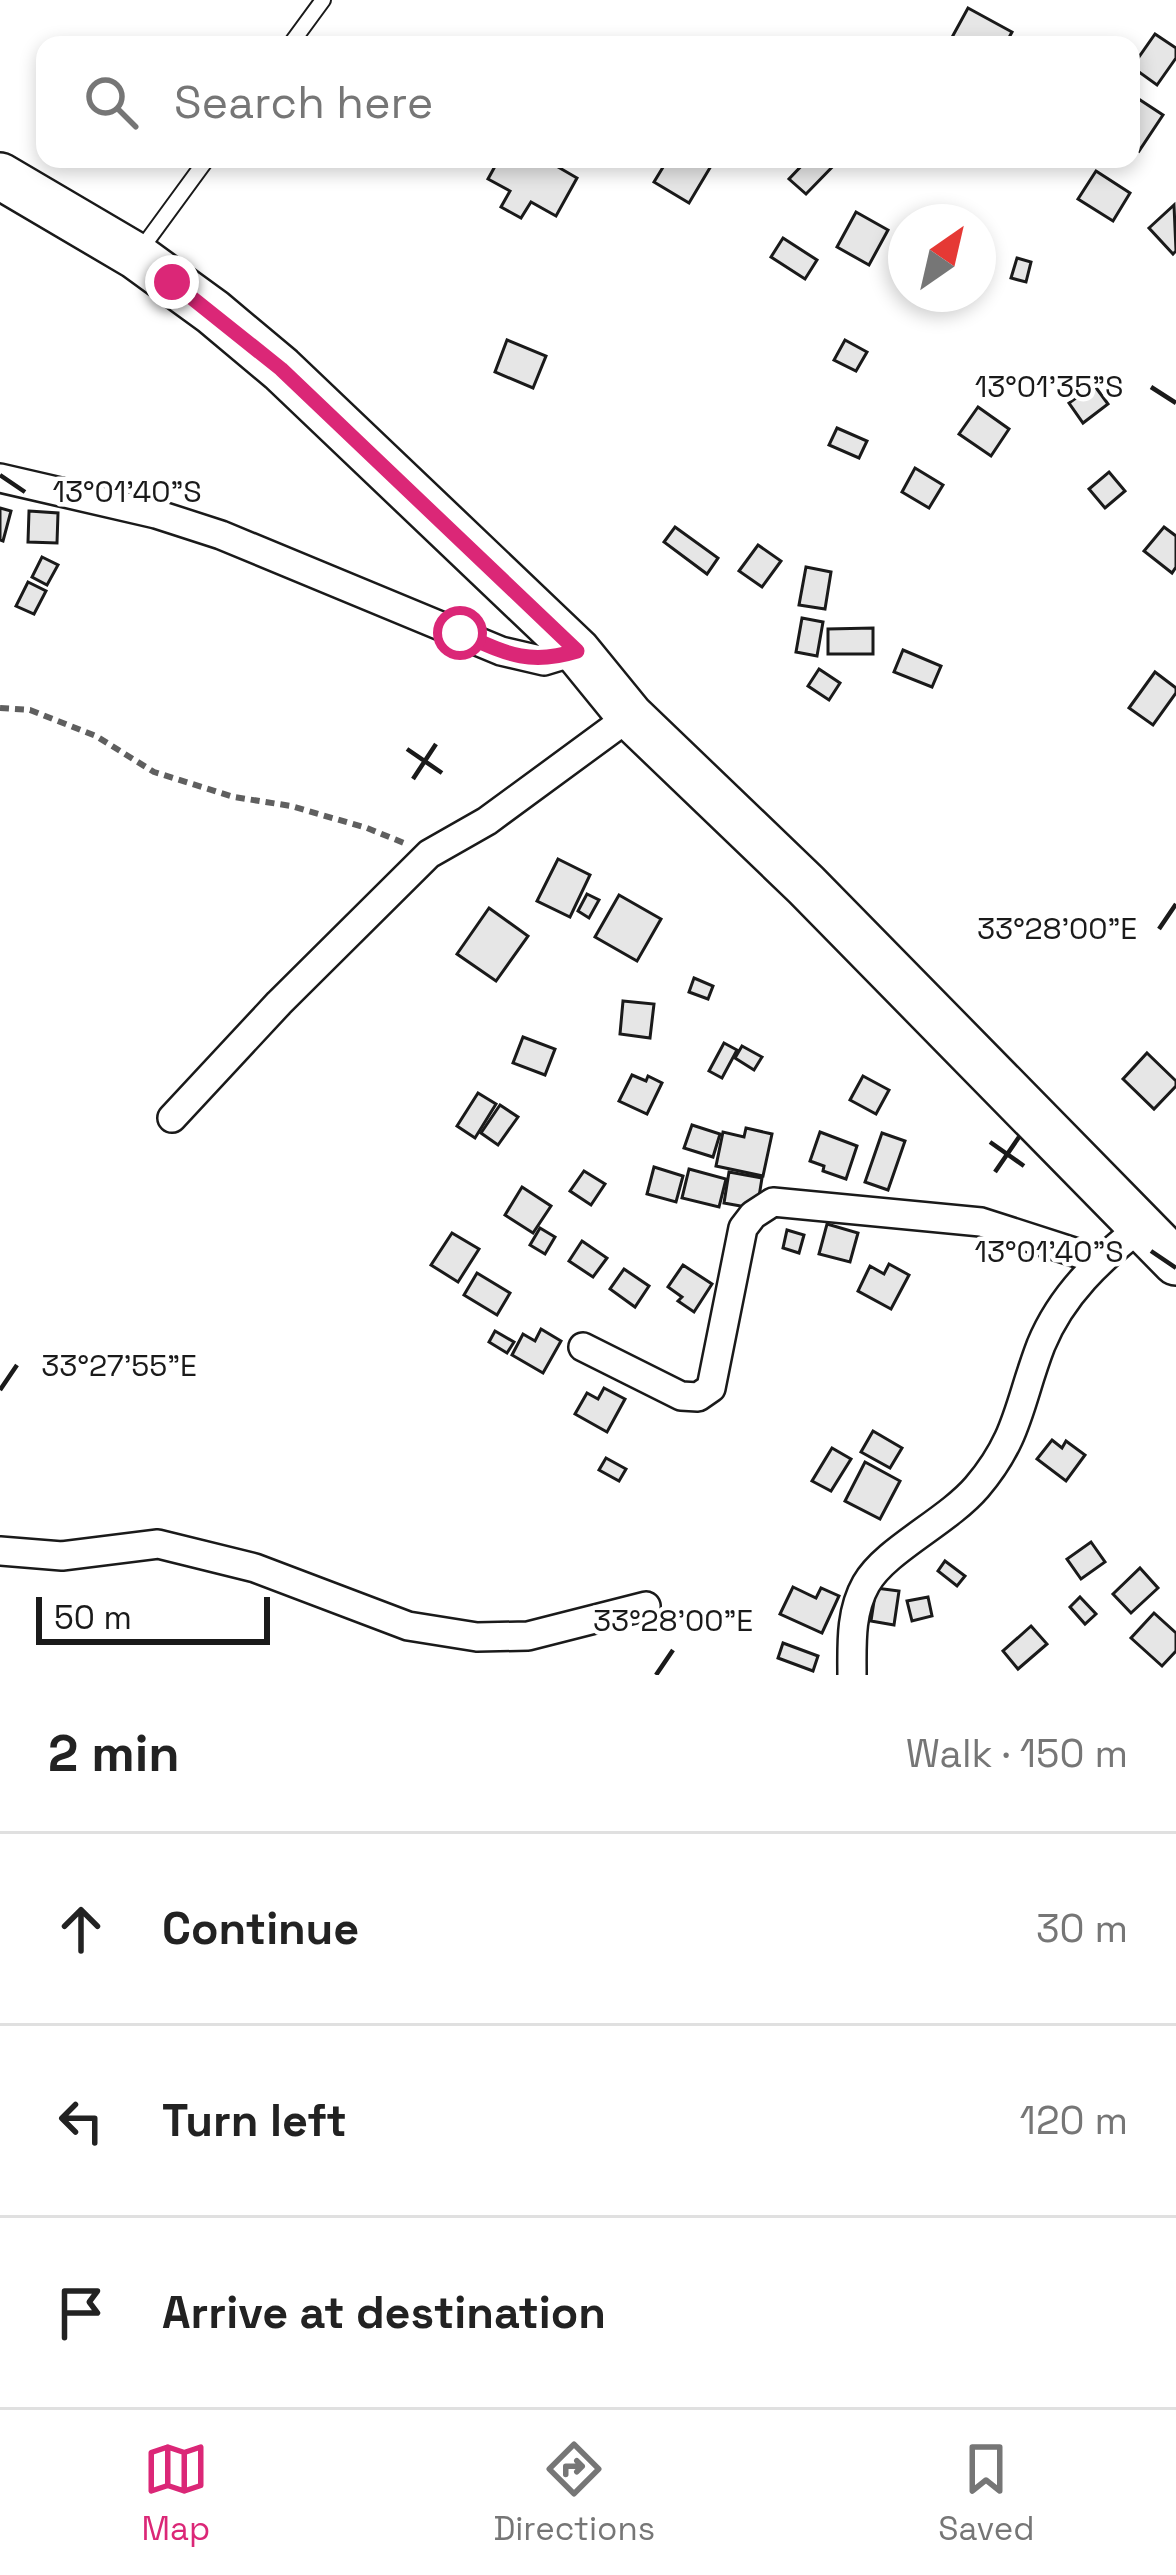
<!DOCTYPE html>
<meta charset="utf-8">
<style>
body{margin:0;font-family:"Space Grotesk",sans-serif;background:#f6f6f6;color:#222}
.compass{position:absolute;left:888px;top:204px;width:108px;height:108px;border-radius:50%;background:#fff;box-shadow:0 6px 18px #0003;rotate:34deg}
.scale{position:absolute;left:36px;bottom:30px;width:234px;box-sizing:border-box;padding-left:12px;border:6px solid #1a1a1a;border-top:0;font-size:33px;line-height:42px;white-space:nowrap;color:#1a1a1a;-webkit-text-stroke:9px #fff;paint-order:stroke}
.stop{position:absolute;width:36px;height:36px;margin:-27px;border:9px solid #db2777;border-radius:50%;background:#fff}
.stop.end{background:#db2777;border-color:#fff;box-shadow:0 3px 12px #0008}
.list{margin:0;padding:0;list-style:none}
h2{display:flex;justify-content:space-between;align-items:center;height:156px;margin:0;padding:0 48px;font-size:51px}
h2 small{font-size:39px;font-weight:400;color:#767676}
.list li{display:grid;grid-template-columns:78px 1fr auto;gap:36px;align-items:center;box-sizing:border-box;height:192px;padding:0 48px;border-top:3px solid #e0e0e0}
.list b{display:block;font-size:45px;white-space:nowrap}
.list em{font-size:39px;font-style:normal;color:#767676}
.icon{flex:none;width:66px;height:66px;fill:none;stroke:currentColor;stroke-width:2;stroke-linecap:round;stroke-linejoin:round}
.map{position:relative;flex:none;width:1176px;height:1675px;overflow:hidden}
.search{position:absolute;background:#fff;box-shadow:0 6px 18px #0003;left:36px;right:36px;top:36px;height:132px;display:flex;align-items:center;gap:30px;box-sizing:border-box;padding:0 42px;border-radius:24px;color:#767676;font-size:45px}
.sheet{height:732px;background:#fff}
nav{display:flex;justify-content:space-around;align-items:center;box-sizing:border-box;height:168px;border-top:3px solid #e0e0e0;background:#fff;font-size:33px;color:#767676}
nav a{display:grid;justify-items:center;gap:6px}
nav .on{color:#db2777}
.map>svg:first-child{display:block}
</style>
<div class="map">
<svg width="1176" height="1675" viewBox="0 0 1176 1675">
<rect width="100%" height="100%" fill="#fff"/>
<g fill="#e6e6e6" stroke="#1a1a1a" stroke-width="3">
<polygon points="968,8 1012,32 1005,45 957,45 950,41"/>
<polygon points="1155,34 1176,48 1176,58 1157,85 1132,67"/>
<polygon points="1131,94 1163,115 1139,151 1131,145"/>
<polygon points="499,159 562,159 558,167 577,178 556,216 531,202 521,218 501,207 510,191 488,179"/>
<polygon points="668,159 699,159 711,166 689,203 654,182"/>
<polygon points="808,159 840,159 806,194 789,179"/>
<polygon points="1096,171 1130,193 1113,221 1078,199"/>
<polygon points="1174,205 1176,251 1173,254 1149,228"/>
<polygon points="856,212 888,230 869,265 837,247"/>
<polygon points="783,238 817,260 805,279 771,257"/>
<polygon points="1017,258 1031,262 1026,282 1011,278"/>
<polygon points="507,340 546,356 533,388 495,372"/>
<polygon points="845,340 867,352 856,371 834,360"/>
<polygon points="1094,385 1108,404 1083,423 1069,403"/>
<polygon points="978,407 1009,429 991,456 959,434"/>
<polygon points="837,428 867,441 859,458 829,445"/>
<polygon points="915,468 943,485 929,508 902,492"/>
<polygon points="1109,472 1125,491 1105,508 1089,489"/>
<polygon points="0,508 11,511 3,541 0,540"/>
<polygon points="29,511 58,513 57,543 28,542"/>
<polygon points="675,527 718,558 707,574 664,542"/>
<polygon points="1164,527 1176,536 1176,567 1172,573 1144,551"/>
<polygon points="758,545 781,561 762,587 739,571"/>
<polygon points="42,557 58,565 47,585 32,577"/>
<polygon points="806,567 831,572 825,609 799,605"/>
<polygon points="28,582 46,591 34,614 16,606"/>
<polygon points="802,618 823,622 817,656 796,652"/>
<polygon points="873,628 873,654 828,654 828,629"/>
<polygon points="903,650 941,666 932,687 894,672"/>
<polygon points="819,669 840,683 829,700 808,686"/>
<polygon points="1155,672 1176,688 1176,693 1153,725 1129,708"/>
<polygon points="558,859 590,875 570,917 537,901"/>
<polygon points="587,894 599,900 589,918 578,911"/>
<polygon points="619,895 661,919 637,961 595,937"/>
<polygon points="489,908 528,936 496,981 457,954"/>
<polygon points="694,978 713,986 708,999 689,992"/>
<polygon points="623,1001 654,1004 650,1038 620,1034"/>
<polygon points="523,1037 555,1049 545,1075 513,1063"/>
<polygon points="724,1043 737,1050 722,1078 709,1071"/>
<polygon points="742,1046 762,1057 754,1070 735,1058"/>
<polygon points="1147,1053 1176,1081 1176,1086 1154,1109 1123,1079"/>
<polygon points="632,1075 646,1081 648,1076 662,1083 647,1114 619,1101"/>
<polygon points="863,1076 889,1090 876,1114 850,1100"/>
<polygon points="478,1093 496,1104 475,1138 457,1126"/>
<polygon points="500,1105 518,1117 498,1145 481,1133"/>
<polygon points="692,1125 720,1134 713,1157 684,1148"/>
<polygon points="746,1128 772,1134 763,1176 716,1166 723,1132 744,1137"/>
<polygon points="820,1132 857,1146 846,1179 823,1171 824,1166 810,1161"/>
<polygon points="882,1133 905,1141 888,1190 865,1182"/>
<polygon points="654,1167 683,1176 676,1202 647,1194"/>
<polygon points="689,1169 726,1179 719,1207 682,1198"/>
<polygon points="584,1171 605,1184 591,1205 570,1191"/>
<polygon points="729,1172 762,1178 757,1209 724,1203"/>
<polygon points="522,1187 551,1206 533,1233 505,1215"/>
<polygon points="827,1224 858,1233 850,1262 819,1254"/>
<polygon points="540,1228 555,1237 545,1254 530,1245"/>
<polygon points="787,1230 804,1235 799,1253 783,1248"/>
<polygon points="452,1233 479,1249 458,1282 431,1265"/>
<polygon points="582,1241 607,1258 593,1277 569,1261"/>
<polygon points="889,1264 909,1275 891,1309 858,1291 870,1266 884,1274"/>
<polygon points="683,1265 712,1284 694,1312 678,1301 682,1297 668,1287"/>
<polygon points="624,1269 649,1286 635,1307 610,1289"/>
<polygon points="477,1273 510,1293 497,1315 464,1295"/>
<polygon points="541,1329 561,1341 543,1373 512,1355 523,1334 535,1341"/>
<polygon points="495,1331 514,1342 507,1353 489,1342"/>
<polygon points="604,1388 625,1399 607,1432 575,1414 587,1393 598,1399"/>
<polygon points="873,1431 902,1448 890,1468 861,1452"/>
<polygon points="1052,1440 1062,1448 1066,1441 1085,1455 1066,1481 1037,1459"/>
<polygon points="832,1448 851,1459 831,1491 812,1481"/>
<polygon points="606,1458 626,1469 619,1481 599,1470"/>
<polygon points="865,1462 900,1481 880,1519 845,1501"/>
<polygon points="1091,1542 1105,1562 1081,1579 1067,1559"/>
<polygon points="945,1561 965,1576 957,1586 938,1571"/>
<polygon points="1140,1568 1158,1588 1131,1613 1113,1594"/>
<polygon points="793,1587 816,1598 821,1588 839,1596 822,1633 780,1614"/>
<polygon points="876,1588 899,1591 894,1625 871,1621"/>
<polygon points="928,1597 932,1616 912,1621 907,1601"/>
<polygon points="1080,1597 1096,1614 1085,1624 1070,1607"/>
<polygon points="1154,1613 1176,1633 1176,1651 1162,1666 1131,1638"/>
<polygon points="1031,1626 1047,1644 1018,1669 1003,1651"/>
<polygon points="783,1643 818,1656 813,1671 778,1658"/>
</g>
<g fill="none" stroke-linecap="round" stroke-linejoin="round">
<g stroke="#1a1a1a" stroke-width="18">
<g id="service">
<polyline points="290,45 323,0"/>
<polyline points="139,252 207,159"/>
</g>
</g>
<g stroke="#1a1a1a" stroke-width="32">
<g id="minor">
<polyline points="0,478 156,514 221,535 501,651 544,661 577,651"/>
<polyline points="172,1118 279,1003 429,854 487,821 630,716"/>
<polyline points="583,1347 681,1396 698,1397 711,1388 743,1228 753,1215 773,1202 981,1222 1099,1260"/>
<polyline points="0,1551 62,1556 158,1544 255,1568 408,1626 477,1637 528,1636 646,1606"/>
<path d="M852,1675C852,1645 850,1612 866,1584C885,1550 947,1522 977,1487C1019,1438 1019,1402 1041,1345C1062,1294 1100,1259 1142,1226"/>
</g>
</g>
<g stroke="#1a1a1a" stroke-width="50">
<polyline id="primary" points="0,176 136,256 213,312 281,369 577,651 630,716 806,885 1176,1262"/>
</g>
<polyline stroke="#5f5f5f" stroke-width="6" stroke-dasharray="9 6" stroke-linecap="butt" points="0,708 30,710 96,736 154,772 234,797 291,806 367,828 404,843"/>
<use href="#service" stroke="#fff" stroke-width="14"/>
<use href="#minor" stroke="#fff" stroke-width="27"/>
<use href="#primary" stroke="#fff" stroke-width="45"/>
</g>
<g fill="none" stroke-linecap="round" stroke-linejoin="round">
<path stroke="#db2777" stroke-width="15" d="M172,282L281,369L577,651C528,666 505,653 460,633"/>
</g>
<path fill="none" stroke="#1a1a1a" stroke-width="4.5" d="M1151,387L1176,403M0,475L25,492M407,749L442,773M413,779L436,744M1159,929L1176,904M990,1142L1024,1166M995,1172L1019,1137M1151,1251L1176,1268M0,1390L17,1365M656,1675L673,1650"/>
<g font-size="30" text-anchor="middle" fill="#1a1a1a" stroke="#fff" stroke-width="9" stroke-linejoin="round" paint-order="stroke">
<text x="1049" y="397">13°01'35"S</text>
<text x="127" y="502">13°01'40"S</text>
<text x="1057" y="939">33°28'00"E</text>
<text x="1049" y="1262">13°01'40"S</text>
<text x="119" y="1376">33°27'55"E</text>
<text x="673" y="1631">33°28'00"E</text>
</g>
</svg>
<svg class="compass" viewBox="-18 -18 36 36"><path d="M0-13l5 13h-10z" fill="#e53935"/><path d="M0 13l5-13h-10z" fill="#767676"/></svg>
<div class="scale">50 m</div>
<div class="stop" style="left:460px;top:633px"></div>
<div class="stop end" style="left:172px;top:282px"></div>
<div class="search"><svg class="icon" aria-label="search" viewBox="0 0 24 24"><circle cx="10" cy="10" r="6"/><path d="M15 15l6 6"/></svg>Search here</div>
</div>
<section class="sheet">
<h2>2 min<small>Walk · 150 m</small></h2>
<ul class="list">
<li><svg class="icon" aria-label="ahead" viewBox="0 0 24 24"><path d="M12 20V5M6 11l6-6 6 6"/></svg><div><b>Continue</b></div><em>30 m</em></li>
<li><svg class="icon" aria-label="left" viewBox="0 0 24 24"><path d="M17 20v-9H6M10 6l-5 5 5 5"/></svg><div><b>Turn left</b></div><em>120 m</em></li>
<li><svg class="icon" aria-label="arrive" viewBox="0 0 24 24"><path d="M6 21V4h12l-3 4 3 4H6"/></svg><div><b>Arrive at destination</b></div></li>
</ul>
</section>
<nav>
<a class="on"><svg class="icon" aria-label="map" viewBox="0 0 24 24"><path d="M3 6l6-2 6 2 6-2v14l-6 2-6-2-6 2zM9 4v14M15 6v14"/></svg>Map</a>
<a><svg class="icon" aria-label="directions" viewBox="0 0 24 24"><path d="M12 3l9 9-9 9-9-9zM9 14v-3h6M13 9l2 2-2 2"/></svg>Directions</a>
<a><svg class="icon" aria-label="saved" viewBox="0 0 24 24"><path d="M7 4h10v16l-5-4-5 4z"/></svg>Saved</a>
</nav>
